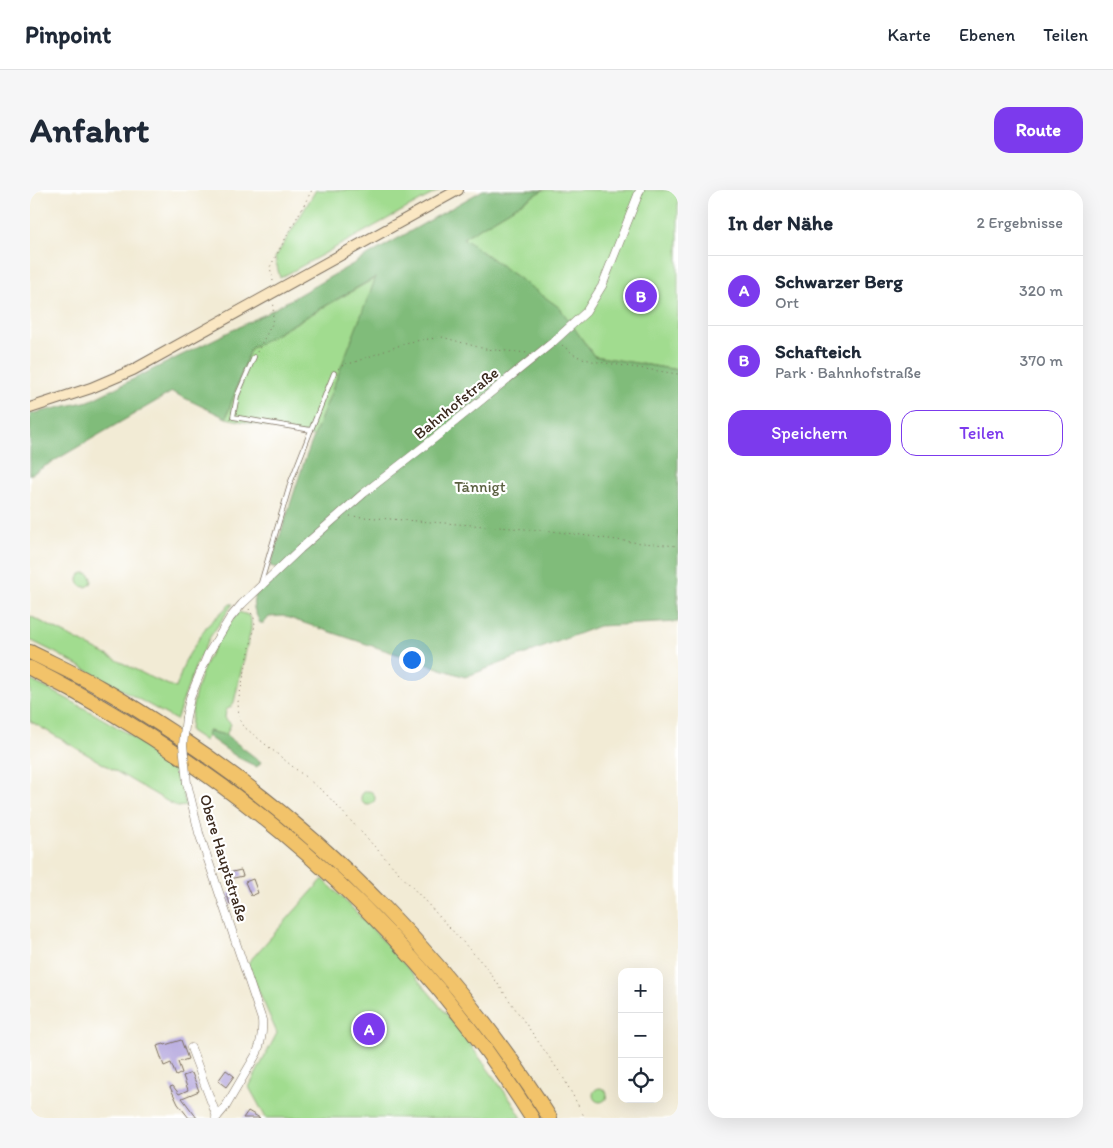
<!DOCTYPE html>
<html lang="de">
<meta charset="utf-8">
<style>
body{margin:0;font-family:Itim,sans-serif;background:#f6f6f7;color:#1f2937}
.controls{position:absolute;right:15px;bottom:15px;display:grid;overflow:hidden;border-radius:10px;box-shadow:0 5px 20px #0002}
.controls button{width:45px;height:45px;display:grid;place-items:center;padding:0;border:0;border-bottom:1px solid #e0e1e3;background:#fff;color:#1f2937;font:25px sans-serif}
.you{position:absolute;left:381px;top:469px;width:18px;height:18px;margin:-12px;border:4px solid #fff;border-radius:50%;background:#1a73e8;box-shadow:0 0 0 8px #1a73e833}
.badge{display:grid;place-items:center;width:32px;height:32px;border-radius:50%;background:#7c3aed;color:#fff;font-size:16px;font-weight:700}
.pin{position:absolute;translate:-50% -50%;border:2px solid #fff;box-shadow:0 1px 5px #0006}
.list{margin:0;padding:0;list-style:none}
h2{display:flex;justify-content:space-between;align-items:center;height:65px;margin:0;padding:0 20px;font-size:21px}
h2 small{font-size:16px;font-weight:400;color:#747a83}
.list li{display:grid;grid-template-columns:32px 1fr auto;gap:15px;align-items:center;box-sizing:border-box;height:70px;padding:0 20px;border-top:1px solid #e0e1e3}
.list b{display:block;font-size:19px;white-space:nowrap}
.list p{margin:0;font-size:16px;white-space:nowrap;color:#747a83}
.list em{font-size:16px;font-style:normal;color:#747a83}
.actions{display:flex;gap:10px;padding:15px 20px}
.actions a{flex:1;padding:11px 0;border:1px solid #7c3aed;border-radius:15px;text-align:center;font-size:18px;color:#7c3aed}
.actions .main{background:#7c3aed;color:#fff}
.icon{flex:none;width:28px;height:28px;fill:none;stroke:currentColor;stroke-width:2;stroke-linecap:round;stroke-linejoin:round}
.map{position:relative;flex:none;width:648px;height:928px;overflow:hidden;border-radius:15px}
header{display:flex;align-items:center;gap:30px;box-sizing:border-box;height:70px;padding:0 25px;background:#fff;border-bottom:1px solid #e0e1e3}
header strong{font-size:24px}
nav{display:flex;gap:28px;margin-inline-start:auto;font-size:18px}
.intro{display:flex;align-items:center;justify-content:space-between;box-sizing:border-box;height:120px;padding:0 30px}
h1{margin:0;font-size:35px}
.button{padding:12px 22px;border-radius:15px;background:#7c3aed;color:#fff;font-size:18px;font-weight:700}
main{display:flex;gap:30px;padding:0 30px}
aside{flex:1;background:#fff;border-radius:15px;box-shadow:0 5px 20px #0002}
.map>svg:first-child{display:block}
</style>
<header>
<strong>Pinpoint</strong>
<nav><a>Karte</a><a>Ebenen</a><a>Teilen</a></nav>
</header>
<div class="intro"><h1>Anfahrt</h1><a class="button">Route</a></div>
<main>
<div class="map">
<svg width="648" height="928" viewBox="0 0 648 928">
<rect width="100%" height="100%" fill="#fff"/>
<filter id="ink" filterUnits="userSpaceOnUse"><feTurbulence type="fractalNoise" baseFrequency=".02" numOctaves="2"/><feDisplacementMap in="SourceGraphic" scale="10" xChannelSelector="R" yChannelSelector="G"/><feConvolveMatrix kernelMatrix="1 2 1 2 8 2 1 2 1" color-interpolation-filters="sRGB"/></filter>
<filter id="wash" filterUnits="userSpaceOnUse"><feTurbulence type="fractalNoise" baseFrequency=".0096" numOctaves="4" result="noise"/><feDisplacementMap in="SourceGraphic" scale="20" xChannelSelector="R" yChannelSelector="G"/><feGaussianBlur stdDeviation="1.12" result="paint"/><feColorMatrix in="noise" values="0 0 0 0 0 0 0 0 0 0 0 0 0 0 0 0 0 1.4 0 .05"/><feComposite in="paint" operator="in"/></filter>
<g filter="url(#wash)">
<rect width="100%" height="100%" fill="#f2ebd5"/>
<g fill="#a1dc8f" stroke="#6e8356">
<polygon points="286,0 410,0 250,88 245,68"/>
<polygon points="513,0 648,0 648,180 564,166 529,118 433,48"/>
<polygon points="347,87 284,247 196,228 220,159"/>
<circle cx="55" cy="390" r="7"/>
<polygon points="200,414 203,414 180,447 166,475 146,530 26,463 0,450 0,426 122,488 146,498 155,471 176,437"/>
<path d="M209,422L218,425L221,430V439L204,512L201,517L196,520L195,528L201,534L196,545L178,541L175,551L160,541C163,493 178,459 209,422Z"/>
<path d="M0,490C50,514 98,543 145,573L156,616L147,617L0,531Z"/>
<circle cx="338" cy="608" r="7"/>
<path d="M293,689C352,746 407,808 455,875C467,892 481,909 492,928H236L219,897L247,843L217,774Z"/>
<circle cx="570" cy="905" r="7"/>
</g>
<g fill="#80bc7a" stroke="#5e734c">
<path d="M453,0H513L433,48L530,118L564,166L648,180V432L569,436L435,487L253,426L239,427L234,433H230C226,423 221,417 225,406L252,379L240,376L274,272L346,87L220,159L196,228L142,202L0,285V224L59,211L235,124Z"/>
<polygon points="178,541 196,545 231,572 227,577 207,567 177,546"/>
</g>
<g id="blocks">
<g fill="#b6a9de">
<polygon points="211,680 213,686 199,689 198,683"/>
<polygon points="223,689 228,703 221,706 215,692"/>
<polygon points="205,701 209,712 200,715 197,704"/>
<polygon points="151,850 158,869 148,872 152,883 146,886 141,873 134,876 127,856 134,854 135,855"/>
<polygon points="196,880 204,886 196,897 188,891"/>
<polygon points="162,883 169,901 152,908 167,928 159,928 148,914 140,897 143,896 149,904 158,900 153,886"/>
<polygon points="218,921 230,928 213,928"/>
</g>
</g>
</g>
<g filter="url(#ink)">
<use href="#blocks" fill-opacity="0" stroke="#7b6e5e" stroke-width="1"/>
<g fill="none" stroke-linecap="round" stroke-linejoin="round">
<g stroke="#7b6e5e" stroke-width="5.5">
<g id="service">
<polyline points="224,167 207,206 203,227 281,240 261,291 230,396"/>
<polyline points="281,240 304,183"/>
</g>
</g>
<g stroke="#7b6e5e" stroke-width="9">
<g id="minor">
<polyline points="156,527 160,508 178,464 200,428 212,414 270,359 334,303 406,247 523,152 556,122 572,96 610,0"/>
<path d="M157,593L169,643L232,830C233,842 231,852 227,863L196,916L186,928"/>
<polyline points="161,858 187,927"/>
</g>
</g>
<g stroke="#7b6e5e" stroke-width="12">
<polyline id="secondary" points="0,218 61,198 103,180 428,0"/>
</g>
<g stroke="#7b6e5e" stroke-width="16">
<g id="motorway">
<path d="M0,462C24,474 48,485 71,498C98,513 125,531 151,548C299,647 425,777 520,928"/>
<path d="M0,478C206,583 378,731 502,928"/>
</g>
</g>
<g stroke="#7b6e5e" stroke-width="1" stroke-dasharray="1 4" stroke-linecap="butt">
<polyline points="243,91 240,77 282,0"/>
<polyline points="532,155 546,166 562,171 648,184"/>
<polyline points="227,162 242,134 244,112"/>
<polyline points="308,179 316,173 322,173 379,152 412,147 455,159 498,163"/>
<polyline points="320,326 522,341 601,352 648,356"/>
<polyline points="219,419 224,428 225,435 208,512 209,529 213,536 295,603 456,777 533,887 555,928"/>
</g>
<use href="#service" stroke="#fff" stroke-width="4"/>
<use href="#minor" stroke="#fff" stroke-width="8"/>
<use href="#secondary" stroke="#fae7c3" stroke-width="10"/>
<use href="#motorway" stroke="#f2c36a" stroke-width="14"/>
<g stroke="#7b6e5e" stroke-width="9" stroke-linecap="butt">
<polyline id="minor-bridge" points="156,527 153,555 157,593"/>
</g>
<use href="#minor-bridge" stroke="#fff" stroke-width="8"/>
</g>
</g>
<g text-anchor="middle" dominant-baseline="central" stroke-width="4.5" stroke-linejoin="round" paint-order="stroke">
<g font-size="16" fill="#3b2a1e" stroke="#fff">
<text transform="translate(426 213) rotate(-39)">Bahnhofstraße</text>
<text transform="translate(194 668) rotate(73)">Obere Hauptstraße</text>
</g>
<g font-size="16" fill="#5a5f40" stroke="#fff">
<text x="450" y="296">Tännigt</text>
</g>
</g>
</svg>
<div class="controls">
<button>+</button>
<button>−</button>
<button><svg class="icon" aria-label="locate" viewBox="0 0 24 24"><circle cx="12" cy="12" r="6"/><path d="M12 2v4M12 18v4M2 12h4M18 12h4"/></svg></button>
</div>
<div class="you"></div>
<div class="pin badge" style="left:339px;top:839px">A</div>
<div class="pin badge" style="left:611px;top:106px">B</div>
</div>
<aside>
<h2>In der Nähe<small>2 Ergebnisse</small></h2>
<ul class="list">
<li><span class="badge">A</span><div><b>Schwarzer Berg</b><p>Ort</p></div><em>320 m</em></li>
<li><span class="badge">B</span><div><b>Schafteich</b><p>Park · Bahnhofstraße</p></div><em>370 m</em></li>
</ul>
<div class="actions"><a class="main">Speichern</a><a>Teilen</a></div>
</aside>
</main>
